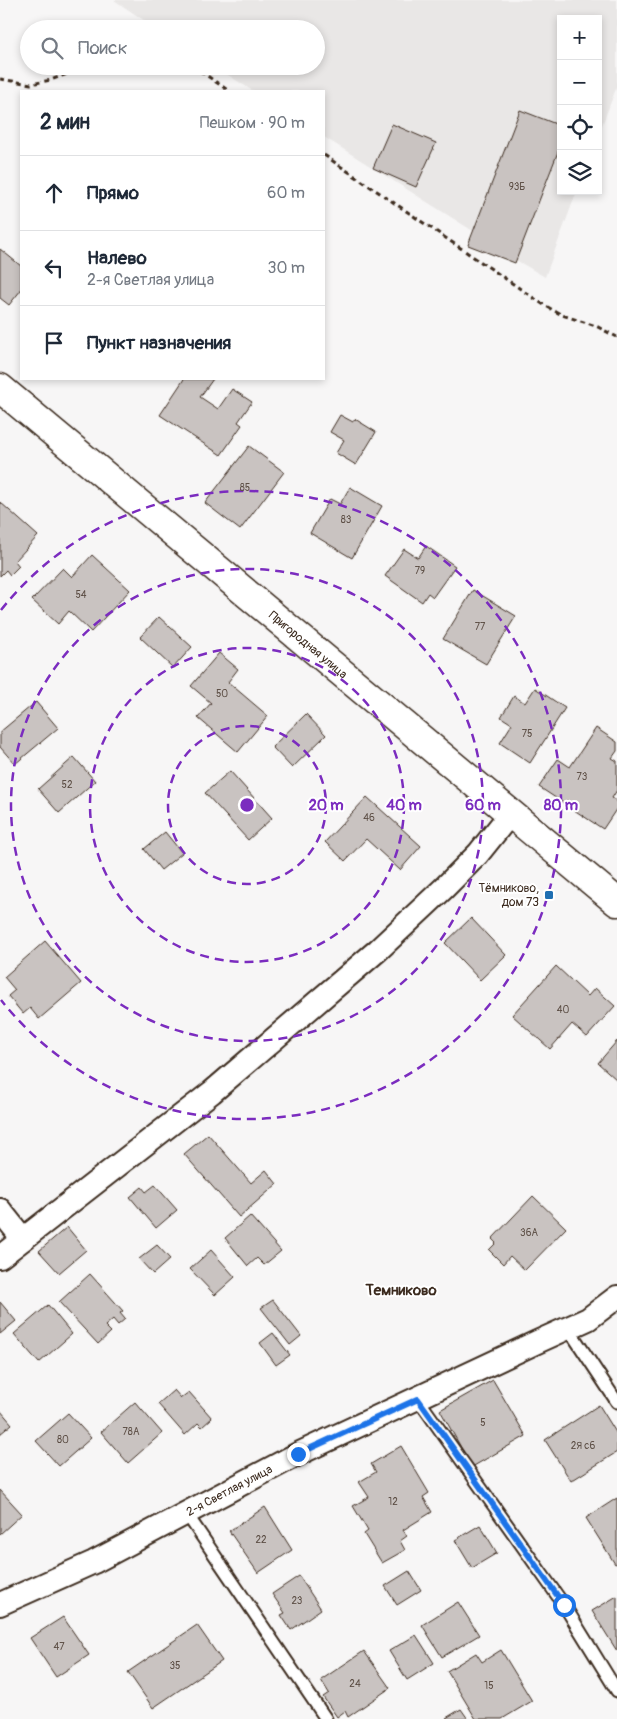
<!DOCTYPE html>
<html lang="ru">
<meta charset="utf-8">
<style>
body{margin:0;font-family:Pangolin,sans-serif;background:#f2f2f3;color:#1f2937}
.controls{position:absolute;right:15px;top:15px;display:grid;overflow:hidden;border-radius:0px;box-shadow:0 2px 8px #0003}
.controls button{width:45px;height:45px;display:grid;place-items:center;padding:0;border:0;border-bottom:1px solid #e0e1e3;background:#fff;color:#1f2937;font:25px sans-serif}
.stop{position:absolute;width:15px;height:15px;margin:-11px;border:4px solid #1a73e8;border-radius:50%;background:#fff}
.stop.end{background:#1a73e8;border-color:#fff;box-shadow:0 1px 5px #0008}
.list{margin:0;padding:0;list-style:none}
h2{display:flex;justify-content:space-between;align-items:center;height:65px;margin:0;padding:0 20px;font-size:21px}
h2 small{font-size:16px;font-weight:400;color:#747a83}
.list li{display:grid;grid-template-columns:32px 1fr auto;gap:15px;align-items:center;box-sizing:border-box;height:75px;padding:0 20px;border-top:1px solid #e0e1e3}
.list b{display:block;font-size:19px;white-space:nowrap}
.list p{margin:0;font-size:16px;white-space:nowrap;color:#747a83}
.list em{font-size:16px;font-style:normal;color:#747a83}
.icon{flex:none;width:28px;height:28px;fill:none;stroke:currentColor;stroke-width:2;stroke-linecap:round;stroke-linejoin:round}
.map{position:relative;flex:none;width:617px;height:1719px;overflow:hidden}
.search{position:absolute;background:#fff;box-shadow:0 2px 8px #0003;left:20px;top:20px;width:305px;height:55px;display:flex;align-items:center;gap:12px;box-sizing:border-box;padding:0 18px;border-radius:28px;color:#747a83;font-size:19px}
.panel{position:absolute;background:#fff;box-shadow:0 2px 8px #0003;left:20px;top:90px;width:305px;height:290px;border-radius:0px}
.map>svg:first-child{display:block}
</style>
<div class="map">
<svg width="617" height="1719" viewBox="0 0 617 1719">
<rect width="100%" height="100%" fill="#f7f6f6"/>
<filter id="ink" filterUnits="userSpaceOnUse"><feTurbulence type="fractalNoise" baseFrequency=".02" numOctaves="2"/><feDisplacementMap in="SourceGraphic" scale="10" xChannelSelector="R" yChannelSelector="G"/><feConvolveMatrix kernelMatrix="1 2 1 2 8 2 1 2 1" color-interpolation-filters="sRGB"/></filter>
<g filter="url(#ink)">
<polygon fill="#e9e7e6" points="114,0 617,0 617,86 598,136 598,19 561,19 561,191 577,191 545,277 516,260 515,263 468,245 473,231 324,137 324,91 253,91 214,66 316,66 316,29 157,29"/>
<g fill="#c9c3c1" stroke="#3b2a1e">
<polygon points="520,110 561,126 561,144 515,263 468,245"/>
<polygon points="392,124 436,143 416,187 373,168"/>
<polygon points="0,249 21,266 21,290 9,305 0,298"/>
<polygon points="184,379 213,379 200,397 218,409 232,389 252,402 238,422 242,425 221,455 160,415"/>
<polygon points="340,415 353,422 355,419 376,432 356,465 336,453 344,440 330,432"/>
<polygon points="249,446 284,472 240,530 205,503"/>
<polygon points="350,487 382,506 352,558 310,533 330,499 340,504"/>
<polygon points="0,502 38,536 15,561 19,566 10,575 6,570 0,576"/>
<polygon points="426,546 455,566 433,597 428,593 422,602 385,576 404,549 418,558"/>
<polygon points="92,555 130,590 91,632 69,611 58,624 32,600 63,568 72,577"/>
<polygon points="473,590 516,616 486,664 443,639"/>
<polygon points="159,617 192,647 173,668 140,637"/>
<polygon points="219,653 238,669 228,682 268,716 238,752 198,718 211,703 191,686"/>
<polygon points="535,688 565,708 530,763 500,743 512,724 501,717 514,696 525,703"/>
<polygon points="36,702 58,728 15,764 0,747 0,732"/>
<polygon points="306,714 326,735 292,768 272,747"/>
<polygon points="596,728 617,742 617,751 612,758 617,761 617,790 612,798 617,801 617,808 603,829 539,787 558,759 570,767"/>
<polygon points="74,757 95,781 59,813 38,789"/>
<polygon points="230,771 272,818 248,840 205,793"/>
<polygon points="367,797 421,846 400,870 366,839 345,861 325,842"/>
<polygon points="165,832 182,853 161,870 144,849"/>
<polygon points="471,918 506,955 480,980 445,943"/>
<polygon points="45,941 81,983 39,1019 30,1008 23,1014 8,996 15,990 4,977"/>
<polygon points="556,966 588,996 595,988 615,1006 587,1037 572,1024 550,1049 512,1015"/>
<polygon points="617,1041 617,1080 598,1063"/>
<polygon points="208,1134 251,1183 266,1170 277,1184 239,1217 184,1154"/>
<polygon points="155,1185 177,1210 156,1228 130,1197 142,1187 146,1192"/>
<polygon points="533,1196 566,1228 525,1270 510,1256 503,1264 489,1250 496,1243 492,1239"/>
<polygon points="250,1216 281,1251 264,1265 257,1258 248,1266 225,1238"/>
<polygon points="67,1227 86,1250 59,1273 39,1251"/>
<polygon points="157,1245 170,1259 153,1274 139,1259"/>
<polygon points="211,1250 235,1277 215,1295 190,1269"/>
<polygon points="90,1274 123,1311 120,1313 125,1319 118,1325 113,1319 105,1326 111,1332 98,1344 59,1302"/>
<polygon points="273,1300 301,1336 290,1345 261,1308"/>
<polygon points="0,1302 16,1321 0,1334"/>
<polygon points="48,1305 72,1334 39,1363 14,1334"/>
<polygon points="273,1333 290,1355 276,1365 260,1343"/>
<polygon points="493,1380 526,1436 472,1467 440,1410"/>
<polygon points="174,1390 181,1398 189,1392 212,1418 202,1427 198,1423 185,1435 158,1404"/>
<polygon points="135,1402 162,1433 128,1463 101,1432"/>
<polygon points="599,1405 617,1434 617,1452 571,1481 545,1440"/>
<polygon points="0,1410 12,1424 0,1434"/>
<polygon points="68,1413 91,1438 59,1466 36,1441"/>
<polygon points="401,1446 429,1493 423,1497 432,1512 403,1530 407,1536 400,1541 405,1550 382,1563 364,1534 368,1531 353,1506 369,1497 359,1482 376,1472 371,1464"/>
<polygon points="0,1490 22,1514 0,1534"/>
<polygon points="617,1498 617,1563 615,1564 586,1518"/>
<polygon points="265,1507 292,1550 258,1573 229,1531"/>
<polygon points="480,1525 497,1553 472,1568 455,1540"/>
<polygon points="409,1571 421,1590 397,1605 385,1586"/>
<polygon points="299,1576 321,1609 291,1630 281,1615 285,1613 272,1594"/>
<polygon points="617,1596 617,1651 592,1611"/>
<polygon points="458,1602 479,1635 442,1657 422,1625"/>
<polygon points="63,1617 89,1655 56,1677 30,1638"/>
<polygon points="197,1625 222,1661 153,1708 128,1672"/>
<polygon points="416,1635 434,1663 407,1680 389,1651"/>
<polygon points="501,1650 532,1701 502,1719 476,1719 447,1671 476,1653 482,1662"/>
<polygon points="364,1651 390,1688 348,1717 345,1711 337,1717 323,1697 329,1693 321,1680"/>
<polygon points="461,1709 468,1719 447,1719 446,1718"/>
</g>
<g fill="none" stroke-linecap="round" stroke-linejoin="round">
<g stroke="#3b2a1e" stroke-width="15">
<g id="lane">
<polyline points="568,1328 617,1402"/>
<polyline points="418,1399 564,1605 617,1691"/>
<polyline points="186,1513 326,1719"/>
</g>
</g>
<g stroke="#3b2a1e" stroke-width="26">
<g id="street">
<polyline points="0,1210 23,1239"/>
<polyline points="0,1257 212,1092 378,950 443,889 478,854 510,814"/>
<path id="s1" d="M0,1604L94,1562L298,1454L537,1342L588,1319L617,1297"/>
</g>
</g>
<g stroke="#3b2a1e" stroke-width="31">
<g id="secondary">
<path id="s2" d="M0,388L617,902"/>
</g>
</g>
<g stroke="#3b2a1e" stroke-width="3" stroke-dasharray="5 4" stroke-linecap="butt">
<polyline points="193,66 229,91"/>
<polyline points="0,79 31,84 51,80 88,66"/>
<polyline points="324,155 544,305 562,315 596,326 617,337"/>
</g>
<use href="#lane" stroke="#fff" stroke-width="11"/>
<use href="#street" stroke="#fff" stroke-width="22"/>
<use href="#secondary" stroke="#fff" stroke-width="28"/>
</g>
</g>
<g fill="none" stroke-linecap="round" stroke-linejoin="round" filter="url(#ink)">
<polyline stroke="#1a73e8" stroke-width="6" points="298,1454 418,1399 564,1605"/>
</g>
<g fill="none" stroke="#7b2cbf" stroke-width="2.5" stroke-dasharray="9 6">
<circle cx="247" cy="805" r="79"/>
<circle cx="247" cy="805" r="157"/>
<circle cx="247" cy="805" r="236"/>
<path d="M1 610A314 314 0 1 1 1 1000"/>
</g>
<rect fill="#1f6fb2" stroke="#fff" stroke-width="2" x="544" y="890" width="10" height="10" rx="2.5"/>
<g text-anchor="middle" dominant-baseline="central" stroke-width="4" stroke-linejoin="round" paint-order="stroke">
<g font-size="10" fill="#5e5047">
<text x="517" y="187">93Б</text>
<text x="245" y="488">85</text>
<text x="346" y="520">83</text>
<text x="420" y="571">79</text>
<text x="81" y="595">54</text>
<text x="480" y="627">77</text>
<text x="222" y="694">50</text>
<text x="527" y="734">75</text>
<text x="582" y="777">73</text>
<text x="67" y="785">52</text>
<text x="369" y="818">46</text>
<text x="563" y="1010">40</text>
<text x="529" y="1233">36А</text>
<text x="483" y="1423">5</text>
<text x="131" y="1432">78А</text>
<text x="63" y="1440">80</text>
<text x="583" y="1446">2Я с6</text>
<text x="393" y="1502">12</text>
<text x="261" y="1540">22</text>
<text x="297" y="1601">23</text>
<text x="59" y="1647">47</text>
<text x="175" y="1666">35</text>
<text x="355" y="1684">24</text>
<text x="489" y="1686">15</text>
</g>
<g font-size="12" fill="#3b2a1e" stroke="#fff">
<text stroke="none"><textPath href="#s2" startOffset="401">Пригородная улица</textPath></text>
<text stroke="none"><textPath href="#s1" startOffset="256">2-я Светлая улица</textPath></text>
</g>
<g font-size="12" fill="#3b2a1e" stroke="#fff" text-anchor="end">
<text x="539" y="888">Тёмниково,<tspan x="539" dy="14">дом 73</tspan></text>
</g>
<g font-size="15" font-weight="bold" fill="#3b2a1e" stroke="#fff">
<text x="401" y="1290">Темниково</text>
</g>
</g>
<circle cx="247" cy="805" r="8" fill="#7b2cbf" stroke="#fff" stroke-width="2.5"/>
<g font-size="15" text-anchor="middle" font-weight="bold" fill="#7b2cbf" stroke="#fff" stroke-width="4" stroke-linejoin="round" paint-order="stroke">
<text x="326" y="810">20 m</text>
<text x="404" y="810">40 m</text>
<text x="483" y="810">60 m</text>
<text x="561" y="810">80 m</text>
</g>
</svg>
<div class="controls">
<button>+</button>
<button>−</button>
<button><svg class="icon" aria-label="locate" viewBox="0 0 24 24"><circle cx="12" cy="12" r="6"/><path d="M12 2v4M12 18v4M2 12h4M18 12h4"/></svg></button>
<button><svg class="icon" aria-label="layers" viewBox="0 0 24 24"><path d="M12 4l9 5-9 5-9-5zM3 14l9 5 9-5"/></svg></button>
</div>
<div class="stop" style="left:564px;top:1605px"></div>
<div class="stop end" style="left:298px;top:1454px"></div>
<div class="search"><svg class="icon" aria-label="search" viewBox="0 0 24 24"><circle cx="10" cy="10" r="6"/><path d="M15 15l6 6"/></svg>Поиск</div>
<section class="panel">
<h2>2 мин<small>Пешком · 90 m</small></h2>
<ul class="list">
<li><svg class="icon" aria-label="ahead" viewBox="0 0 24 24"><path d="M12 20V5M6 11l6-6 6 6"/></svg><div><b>Прямо</b></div><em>60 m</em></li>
<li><svg class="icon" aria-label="left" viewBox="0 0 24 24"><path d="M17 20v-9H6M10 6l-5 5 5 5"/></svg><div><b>Налево</b><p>2-я Светлая улица</p></div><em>30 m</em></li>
<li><svg class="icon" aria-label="arrive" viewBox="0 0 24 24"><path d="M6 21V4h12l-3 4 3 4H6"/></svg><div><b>Пункт назначения</b></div></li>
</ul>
</section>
</div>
